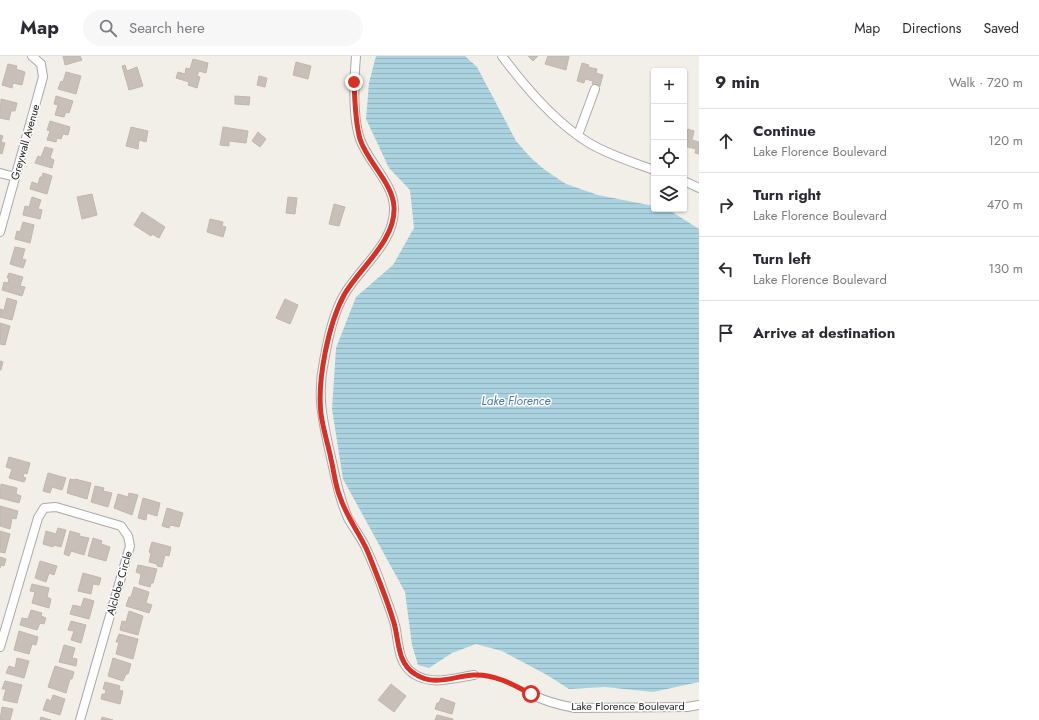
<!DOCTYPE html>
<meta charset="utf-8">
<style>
body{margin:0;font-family:Jost,sans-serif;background:#f7f7f7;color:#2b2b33}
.controls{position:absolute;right:12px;top:12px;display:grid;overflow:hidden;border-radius:4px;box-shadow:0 1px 3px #0004}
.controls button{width:36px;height:36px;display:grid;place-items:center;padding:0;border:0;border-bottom:1px solid #e1e1e2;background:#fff;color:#2b2b33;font:20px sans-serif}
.stop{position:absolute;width:12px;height:12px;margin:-9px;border:3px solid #d93025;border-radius:50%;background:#fff}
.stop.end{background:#d93025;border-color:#fff;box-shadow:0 1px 4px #0008}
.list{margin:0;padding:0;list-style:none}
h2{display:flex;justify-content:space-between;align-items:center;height:52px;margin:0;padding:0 16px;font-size:17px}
h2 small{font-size:13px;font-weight:400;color:#7c7c81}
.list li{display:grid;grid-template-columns:26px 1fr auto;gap:12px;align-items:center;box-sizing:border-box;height:64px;padding:0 16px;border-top:1px solid #e1e1e2}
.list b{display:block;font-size:15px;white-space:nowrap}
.list p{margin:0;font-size:13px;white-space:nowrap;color:#7c7c81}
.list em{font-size:13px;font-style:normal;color:#7c7c81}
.icon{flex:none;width:22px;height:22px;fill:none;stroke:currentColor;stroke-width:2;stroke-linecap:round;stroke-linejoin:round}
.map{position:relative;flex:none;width:699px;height:664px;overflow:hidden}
header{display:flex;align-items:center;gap:24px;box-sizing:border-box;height:56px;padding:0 20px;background:#fff;border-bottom:1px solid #e1e1e2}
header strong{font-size:19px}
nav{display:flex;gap:22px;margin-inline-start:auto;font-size:14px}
.search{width:280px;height:36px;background:#f7f7f7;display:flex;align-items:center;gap:10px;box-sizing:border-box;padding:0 14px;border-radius:22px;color:#7c7c81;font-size:15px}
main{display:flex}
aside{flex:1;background:#fff}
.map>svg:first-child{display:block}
</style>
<header>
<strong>Map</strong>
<div class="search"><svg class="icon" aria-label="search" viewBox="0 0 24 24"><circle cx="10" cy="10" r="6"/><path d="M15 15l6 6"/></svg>Search here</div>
<nav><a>Map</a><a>Directions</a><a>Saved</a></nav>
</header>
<main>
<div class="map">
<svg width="699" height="664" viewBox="0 0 699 664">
<defs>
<pattern id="water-rules" width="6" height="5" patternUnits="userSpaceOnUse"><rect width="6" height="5" fill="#aad3df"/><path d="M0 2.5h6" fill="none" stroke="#92b5bf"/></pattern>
</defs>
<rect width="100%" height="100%" fill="#f2efe9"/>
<polygon fill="url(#water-rules)" points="376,0 465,0 477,11 516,85 531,102 545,114 566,128 598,139 654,150 654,153 669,154 699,173 699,626 653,636 605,631 569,633 547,619 502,595 476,588 452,597 429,612 418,609 412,589 405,536 343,423 332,353 336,292 356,241 393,209 414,172 410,134 389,112 366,63 369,27"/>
<g fill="#c7bfb8" stroke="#c4b6ab">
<polygon points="63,0 80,0 82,4 65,9"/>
<polygon points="528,0 538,0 533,5"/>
<polygon points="548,0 569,0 566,14 545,8"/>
<polygon points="193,3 208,7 206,17 199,15 197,20 200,21 197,32 188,29 189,26 176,22 178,16 185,18 186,12 190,13"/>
<polygon points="296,6 311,10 308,23 293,19"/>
<polygon points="582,7 589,9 588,11 597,13 596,17 603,19 600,30 592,28 593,25 585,23 584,27 577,25"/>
<polygon points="8,8 17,10 16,13 25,16 22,29 13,27 12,32 2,29"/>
<polygon points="125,9 127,15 137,11 143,30 129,34 122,10"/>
<polygon points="66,16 81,20 76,38 58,33 61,25 63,26"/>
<polygon points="259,20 267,22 265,31 257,29"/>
<polygon points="56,40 73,45 69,57 66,56 64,61 55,59 58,49 54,48"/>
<polygon points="235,40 250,41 249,49 235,48"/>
<polygon points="1,43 17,47 15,55 11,55 9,64 0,62"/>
<polygon points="50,65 70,71 68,79 63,78 61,83 57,82 56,86 47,84 50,75 47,74"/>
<polygon points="131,71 148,75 146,86 139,84 138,93 126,90"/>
<polygon points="223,71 248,75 246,87 229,85 229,90 220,89"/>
<polygon points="688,73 694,75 692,84 699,86 699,98 695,97 696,93 684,90"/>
<polygon points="258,76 266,83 260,91 252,85"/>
<polygon points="0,79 3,80 1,86 5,87 2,98 0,97"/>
<polygon points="45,91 53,93 50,102 54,104 52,112 35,107 38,100 41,101"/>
<polygon points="43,117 52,120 47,138 30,133 32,126 38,128 40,121 42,121"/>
<polygon points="92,138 97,159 82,163 77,141"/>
<polygon points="32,141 41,144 38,153 42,154 40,163 23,159 25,150 29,151"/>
<polygon points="288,141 297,142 295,158 286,157"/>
<polygon points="334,148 345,151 339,170 329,168"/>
<polygon points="142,156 165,171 159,182 152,178 151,180 134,169"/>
<polygon points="210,163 223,166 222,170 226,171 223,181 207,176"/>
<polygon points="23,166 34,169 30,187 15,183 17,175 20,176"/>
<polygon points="15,191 25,193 22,203 26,204 23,212 10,208"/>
<polygon points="9,217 23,221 20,230 25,231 22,240 2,234 4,226 8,227 9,222 7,222"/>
<polygon points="7,242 17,245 12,264 0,261 0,253 4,254"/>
<polygon points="285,243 298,249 290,268 276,262"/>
<polygon points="0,267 10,270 5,289 0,288"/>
<polygon points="0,305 3,306 1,314 0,314"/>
<polygon points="9,401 30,407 27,418 24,417 23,421 26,422 24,426 9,422 12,413 6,411"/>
<polygon points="48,417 66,422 62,434 52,431 50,437 43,435"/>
<polygon points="70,423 75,424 75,423 91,427 87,443 67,437"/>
<polygon points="1,428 17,432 16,438 21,440 19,447 0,442"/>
<polygon points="95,430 104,432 103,435 112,437 108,451 91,446"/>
<polygon points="129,437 138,439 132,459 114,452 118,438 128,441"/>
<polygon points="143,442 160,447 157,460 147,457 146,464 138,462"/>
<polygon points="0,450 18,455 16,463 12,462 10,473 0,470"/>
<polygon points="167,452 183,457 179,471 170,469 169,472 162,470"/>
<polygon points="58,472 66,474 61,491 53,489 53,491 43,488 46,475 56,478"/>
<polygon points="0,475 10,478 5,497 0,496"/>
<polygon points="70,475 80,478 79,480 89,482 84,499 71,495 69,500 64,498"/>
<polygon points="93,482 102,485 101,488 110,491 106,505 88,500"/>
<polygon points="152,486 171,491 169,500 165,499 162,511 157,510 157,508 149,506 151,497 149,496"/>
<polygon points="0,501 6,503 4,510 1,509 0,512"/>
<polygon points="40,505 57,510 54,519 49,517 46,526 35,522"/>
<polygon points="138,509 157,513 153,527 151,527 150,531 139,528 141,518 136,516"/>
<polygon points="83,517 101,522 99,529 93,528 91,538 78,535"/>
<polygon points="32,528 49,532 47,541 51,543 49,552 32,547 35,536 30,535"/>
<polygon points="134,531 149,536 146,547 152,549 149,557 126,550 129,541 131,541"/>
<polygon points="84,542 94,545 89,563 70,558 73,549 81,551"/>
<polygon points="31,554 42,557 41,560 46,562 44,568 40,567 37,574 20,569 22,562 28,563"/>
<polygon points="129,555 143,560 138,579 120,574 122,565 126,566"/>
<polygon points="71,565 86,569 81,587 71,584 74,575 68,574"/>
<polygon points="19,575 38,581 36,589 32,588 29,598 14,594"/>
<polygon points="119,578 138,583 133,603 116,598 119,586 116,586"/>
<polygon points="64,589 75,592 72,602 77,603 76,610 59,606"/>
<polygon points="17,602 29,605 24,622 6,617 9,610 15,612"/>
<polygon points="113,602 131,608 128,618 126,618 123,625 108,620"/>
<polygon points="55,610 74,616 72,623 70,623 66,637 48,631"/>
<polygon points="5,625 22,629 17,647 3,644 6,633 2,633"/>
<polygon points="105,626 120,630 119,634 123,635 120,648 101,643 102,638 105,638 106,634 103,633"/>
<polygon points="391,628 406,640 394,656 378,644"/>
<polygon points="53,639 65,643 60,659 43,654 47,643 51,645"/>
<polygon points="441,642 455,647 452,658 435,653 437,647 439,647"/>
<polygon points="2,651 13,653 10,664 0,664"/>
<polygon points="437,659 453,663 453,664 435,664"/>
<polygon points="41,661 51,664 40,664"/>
<polygon points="102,661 113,664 101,664"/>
</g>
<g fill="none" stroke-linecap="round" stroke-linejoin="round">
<g stroke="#a9a9a9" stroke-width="10">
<g id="minor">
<path d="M356,0C354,25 352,60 360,83C368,106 394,128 394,152C395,187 360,211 344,239C333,258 328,283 324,305C316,342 324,370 332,406C336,425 340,444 348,462C353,471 360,480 365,490C372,505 379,522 384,537C388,548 392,558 395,569C399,586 397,607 414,618C431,630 455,622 474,619"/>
<path d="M502,0C525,31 556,67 589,87C609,99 632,106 654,114"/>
<polyline points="578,79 595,33"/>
<polyline points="0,117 15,121"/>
<polyline points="684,125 699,132"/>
<polyline points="0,176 43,21 41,8 32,0"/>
<polyline points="0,591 38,462 44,452 56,451 121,470 128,480 130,490 80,664"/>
<path d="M531,638C546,646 559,649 575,652L687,651L699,649"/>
</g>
</g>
<path stroke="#fa8072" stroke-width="1.5" stroke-dasharray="2 2" stroke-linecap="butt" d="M482,619C497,620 511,628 525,635"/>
<use href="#minor" stroke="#fff" stroke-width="8"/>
</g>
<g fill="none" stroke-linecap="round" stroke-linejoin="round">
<path stroke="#d93025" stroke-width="5" d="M354,26C355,45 355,65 360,83C367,106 393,127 394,151C396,185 359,212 344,239C328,269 317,325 321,358C323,373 328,388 331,403C334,415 335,429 340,441C346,459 357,474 366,492C371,503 375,515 380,527C385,540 390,553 394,567C399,584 397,607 415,618C434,631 454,620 474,619C495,618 514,629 531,638"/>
</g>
<g text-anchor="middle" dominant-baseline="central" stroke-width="3" stroke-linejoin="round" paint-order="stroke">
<g font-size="11" fill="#222" stroke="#fff">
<text transform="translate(25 86) rotate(-74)">Greywall Avenue</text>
<text transform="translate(119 527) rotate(-74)">Alclobe Circle</text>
<text x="628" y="650">Lake Florence Boulevard</text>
</g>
<g font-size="12" font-style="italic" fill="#4a7aab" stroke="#fff">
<text x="516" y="345">Lake Florence</text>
</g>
</g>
</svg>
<div class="controls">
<button>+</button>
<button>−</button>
<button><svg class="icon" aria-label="locate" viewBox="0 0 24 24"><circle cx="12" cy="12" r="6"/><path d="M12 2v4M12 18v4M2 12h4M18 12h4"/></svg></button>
<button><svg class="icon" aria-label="layers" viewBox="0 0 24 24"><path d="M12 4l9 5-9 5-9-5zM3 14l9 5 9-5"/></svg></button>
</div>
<div class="stop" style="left:531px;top:638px"></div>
<div class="stop end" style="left:354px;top:26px"></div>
</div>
<aside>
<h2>9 min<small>Walk · 720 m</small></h2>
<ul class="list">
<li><svg class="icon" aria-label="ahead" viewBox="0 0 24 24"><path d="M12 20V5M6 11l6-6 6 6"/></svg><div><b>Continue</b><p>Lake Florence Boulevard</p></div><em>120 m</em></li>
<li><svg class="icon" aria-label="right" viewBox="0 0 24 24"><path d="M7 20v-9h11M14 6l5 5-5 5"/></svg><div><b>Turn right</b><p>Lake Florence Boulevard</p></div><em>470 m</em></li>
<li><svg class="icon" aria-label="left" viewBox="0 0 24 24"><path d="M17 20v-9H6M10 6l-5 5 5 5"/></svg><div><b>Turn left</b><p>Lake Florence Boulevard</p></div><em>130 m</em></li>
<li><svg class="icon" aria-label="arrive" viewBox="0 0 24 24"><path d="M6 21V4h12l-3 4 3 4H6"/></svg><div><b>Arrive at destination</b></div></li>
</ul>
</aside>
</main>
